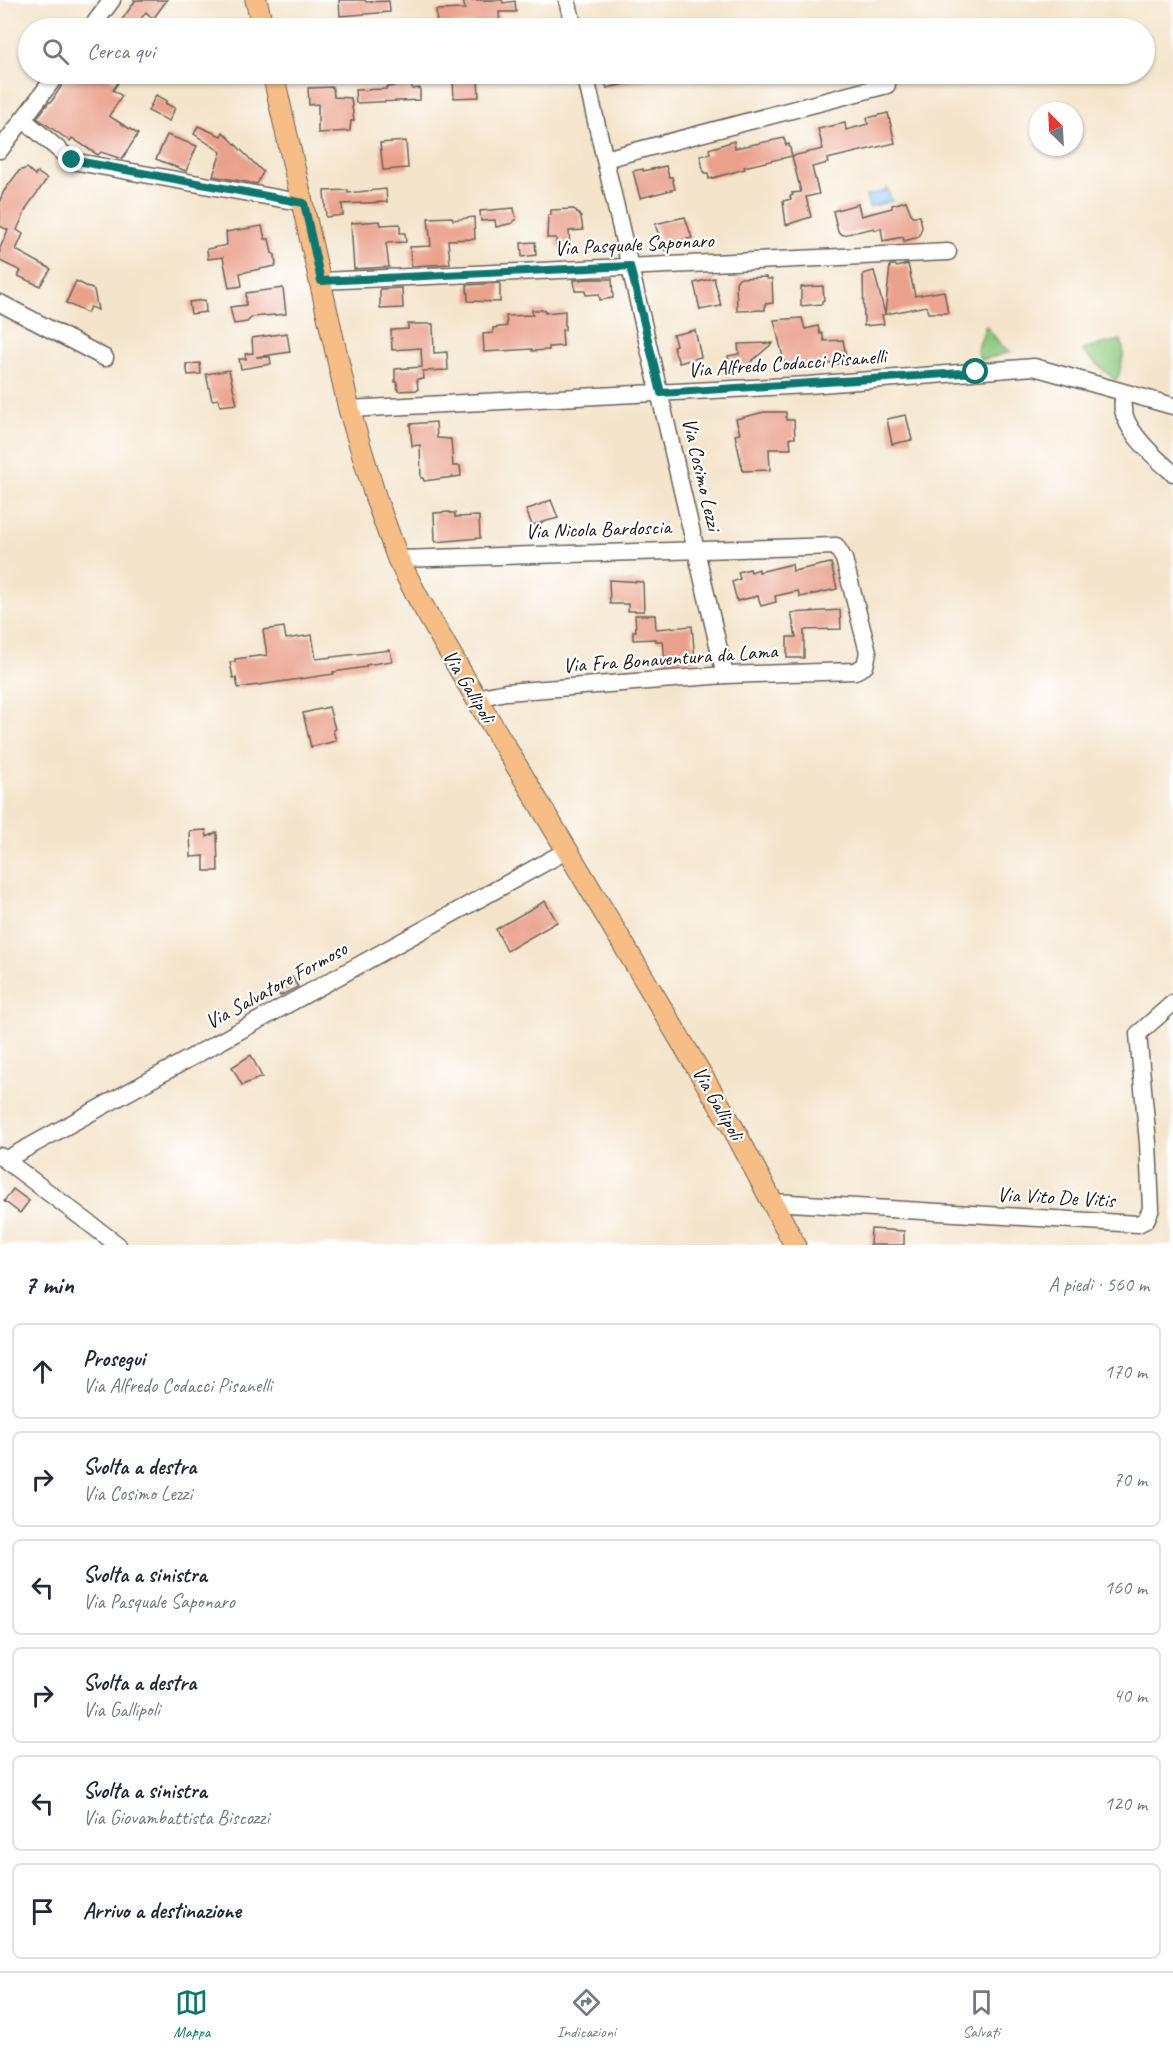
<!DOCTYPE html>
<html lang="it">
<meta charset="utf-8">
<style>
body{margin:0;font-family:Caveat,sans-serif;background:#f6f6f7;color:#1f2937}
.compass{position:absolute;left:1029px;top:102px;width:54px;height:54px;border-radius:50%;background:#fff;box-shadow:0 2px 4px #0004;rotate:336deg}
.stop{position:absolute;width:18px;height:18px;margin:-14px;border:4px solid #0f766e;border-radius:50%;background:#fff}
.stop.end{background:#0f766e;border-color:#fff;box-shadow:0 2px 6px #0008}
.list{margin:0;padding:0;list-style:none}
h2{display:flex;justify-content:space-between;align-items:center;height:78px;margin:0;padding:0 24px;font-size:26px}
h2 small{font-size:20px;font-weight:400;color:#747a83}
.list li{display:grid;grid-template-columns:39px 1fr auto;gap:18px;align-items:center;box-sizing:border-box;height:96px;margin:0 12px 12px;padding:0 12px;border:2px solid #e0e1e3;border-radius:9px}
.list b{display:block;font-size:22px;white-space:nowrap}
.list p{margin:0;font-size:20px;white-space:nowrap;color:#747a83}
.list em{font-size:20px;font-style:normal;color:#747a83}
.icon{flex:none;width:33px;height:33px;fill:none;stroke:currentColor;stroke-width:2;stroke-linecap:round;stroke-linejoin:round}
.map{position:relative;flex:none;width:1173px;height:1245px;overflow:hidden}
.search{position:absolute;background:#fff;box-shadow:0 2px 4px #0004;left:18px;right:18px;top:18px;height:66px;display:flex;align-items:center;gap:15px;box-sizing:border-box;padding:0 21px;border-radius:33px;color:#747a83;font-size:22px}
.sheet{height:726px;background:#fff}
nav{display:flex;justify-content:space-around;align-items:center;box-sizing:border-box;height:84px;border-top:2px solid #e0e1e3;background:#fff;font-size:16px;color:#747a83}
nav a{display:grid;justify-items:center;gap:3px}
nav .on{color:#0f766e}
.map>svg:first-child{display:block}
</style>
<div class="map">
<svg width="1173" height="1245" viewBox="0 0 1173 1245">
<rect width="100%" height="100%" fill="#fff"/>
<filter id="ink" filterUnits="userSpaceOnUse"><feTurbulence type="fractalNoise" baseFrequency=".0167" numOctaves="2"/><feDisplacementMap in="SourceGraphic" scale="12" xChannelSelector="R" yChannelSelector="G"/><feConvolveMatrix kernelMatrix="1 2 1 2 8 2 1 2 1" color-interpolation-filters="sRGB"/></filter>
<filter id="wash" filterUnits="userSpaceOnUse"><feTurbulence type="fractalNoise" baseFrequency=".008" numOctaves="4" result="noise"/><feDisplacementMap in="SourceGraphic" scale="24" xChannelSelector="R" yChannelSelector="G"/><feGaussianBlur stdDeviation="1.35" result="paint"/><feColorMatrix in="noise" values="0 0 0 0 0 0 0 0 0 0 0 0 0 0 0 0 0 1.4 0 .05"/><feComposite in="paint" operator="in"/></filter>
<g filter="url(#wash)">
<rect width="100%" height="100%" fill="#f4e4cb"/>
<g fill="#8cc77c" stroke="#54724c" stroke-width="1.5">
<polygon points="986,326 1001,345 1011,352 981,360 977,351"/>
<path d="M1121,340C1126,351 1121,366 1118,377L1115,380L1082,351L1090,347Z"/>
</g>
<polygon fill="#7bbbef" stroke="#4c6c86" stroke-width="1.5" points="887,188 892,201 869,207 866,196 885,191"/>
<g id="blocks">
<g fill="#eaa18c">
<polygon points="134,0 167,0 153,19 146,12 134,28 125,28 119,24 135,1"/>
<polygon points="339,0 365,0 366,2 389,1 390,12 340,16"/>
<polygon points="463,0 502,0 503,3 515,1 516,12 499,12 500,25 495,25 495,28 473,28 473,23 453,24 454,28 437,28 436,10 465,9"/>
<polygon points="75,74 103,74 118,83 113,90 122,96 109,116 138,134 122,159 101,152 98,155 72,138 70,141 37,118 49,102 51,102 66,79 70,82"/>
<polygon points="602,74 650,74 651,78 607,88"/>
<polygon points="478,79 479,97 454,98 453,81"/>
<polygon points="394,84 412,84 412,89 420,88 420,100 356,103 355,90 386,89 386,87 394,86"/>
<polygon points="333,87 334,97 351,98 354,121 351,121 350,131 318,133 318,104 309,105 308,88"/>
<polygon points="156,95 167,101 165,103 175,108 169,121 148,111"/>
<polygon points="888,113 895,143 827,159 828,163 812,167 819,194 806,197 811,217 786,225 783,201 791,199 790,196 793,195 792,193 801,192 792,156 823,149 818,129 845,123 846,130 868,124 867,118"/>
<polygon points="198,126 221,136 223,132 263,172 257,184 213,176 221,152 194,134"/>
<polygon points="167,135 197,146 186,171 156,159"/>
<polygon points="784,138 786,145 789,144 792,156 744,167 745,169 709,179 708,173 704,173 700,156 710,154 709,149 734,141 735,148"/>
<polygon points="406,141 408,168 383,170 380,143"/>
<polygon points="666,166 669,177 672,177 675,189 640,198 633,171 643,169 643,171"/>
<polygon points="27,168 35,175 37,172 47,179 27,207 17,230 23,234 16,250 51,269 40,286 18,276 21,271 0,261 0,248 8,230 0,226 0,200 4,191 19,171"/>
<polygon points="386,189 387,202 342,204 343,215 326,217 324,191 348,190 348,193"/>
<polygon points="906,201 912,216 920,216 922,227 919,237 904,241 903,237 883,241 881,228 875,230 874,228 843,235 838,232 833,211 858,204 861,216 892,208 892,205"/>
<polygon points="514,208 516,220 513,221 513,223 496,227 495,220 481,221 480,211"/>
<polygon points="574,209 581,217 583,230 569,231 570,248 557,248 556,238 547,238 548,215 551,215 551,210"/>
<polygon points="452,217 453,220 474,217 475,239 448,240 450,264 411,266 410,247 431,246 428,218"/>
<polygon points="685,217 692,238 679,241 681,246 664,250 655,224"/>
<polygon points="380,221 381,225 400,224 400,233 405,233 406,242 386,243 389,267 354,269 351,223"/>
<polygon points="262,226 265,239 269,239 272,253 275,255 276,266 240,273 242,286 229,288 223,257 208,259 207,249 227,245 226,232"/>
<polygon points="535,242 536,255 522,257 521,243"/>
<polygon points="908,264 915,296 944,291 948,313 928,313 926,306 882,315 884,324 864,326 863,274 874,271 885,314 890,265 895,265 897,267"/>
<polygon points="766,277 767,279 772,279 773,303 765,304 765,310 737,311 736,282 739,278"/>
<polygon points="714,278 721,306 700,310 694,283"/>
<polygon points="589,279 612,279 613,298 600,300 599,294 586,295 585,291 575,291 574,280"/>
<polygon points="76,281 94,290 98,310 90,307 87,313 66,303"/>
<polygon points="500,283 500,302 468,301 467,285"/>
<polygon points="823,286 824,300 822,301 822,304 801,306 801,287"/>
<polygon points="283,288 286,314 252,317 247,322 234,324 230,307 246,305 246,293"/>
<polygon points="402,288 403,308 380,309 380,289"/>
<polygon points="205,300 206,312 191,314 189,302"/>
<polygon points="532,310 545,310 545,313 565,311 565,330 562,330 563,346 549,347 549,350 532,351 532,349 484,352 483,334 493,333 493,328 507,326 506,316 533,315"/>
<polygon points="802,318 805,329 818,326 820,334 822,333 824,341 843,340 846,356 851,365 831,363 814,368 813,363 786,370 774,320"/>
<polygon points="408,324 433,324 434,353 447,352 448,370 423,371 424,379 417,379 418,390 398,391 397,382 395,382 395,369 422,367 421,348 392,350 391,330 408,329"/>
<polygon points="695,330 701,357 679,363 673,346 676,345 673,335"/>
<polygon points="287,333 290,352 256,357 270,357 271,364 241,369 239,359 246,359 245,354 253,353 252,338"/>
<polygon points="773,343 747,365 728,365 728,356 739,354 738,344"/>
<polygon points="200,363 201,374 188,375 186,364"/>
<polygon points="229,370 237,404 220,406 218,399 212,400 206,374"/>
<polygon points="764,412 786,412 786,420 794,420 795,438 790,438 791,449 769,449 770,470 743,471 735,435 740,434 736,419"/>
<polygon points="906,415 912,440 892,444 887,419"/>
<polygon points="436,422 437,438 451,439 453,466 460,466 461,476 424,481 423,478 421,478 420,445 412,446 410,424"/>
<polygon points="551,500 558,518 532,525 526,510"/>
<polygon points="450,512 450,513 455,513 455,517 479,516 480,538 435,542 434,513"/>
<polygon points="831,563 837,589 800,597 798,591 775,596 776,602 761,606 758,596 737,601 732,582 740,579 738,572 750,569 751,572 759,569 759,572 792,564 793,571"/>
<polygon points="609,580 643,582 644,611 628,611 628,604 610,604"/>
<polygon points="840,610 841,629 804,630 804,658 787,658 787,637 796,637 791,613"/>
<polygon points="635,615 655,615 656,629 692,626 695,660 665,663 663,641 656,641 656,639 633,640 633,631 636,631"/>
<polygon points="284,627 286,639 312,635 316,659 390,650 392,661 366,665 366,667 333,672 334,674 238,688 236,678 233,678 230,662 235,662 235,659 267,655 263,630"/>
<polygon points="329,707 335,729 333,730 336,741 311,747 303,713"/>
<polygon points="206,830 207,837 217,832 218,871 204,871 204,856 191,857 190,831"/>
<polygon points="545,901 557,922 507,951 496,929"/>
<polygon points="292,977 298,987 280,996 275,987"/>
<polygon points="251,1055 262,1077 242,1085 232,1067"/>
<polygon points="13,1189 29,1201 20,1213 4,1201"/>
<polygon points="871,1229 904,1231 904,1245 870,1245"/>
</g>
</g>
</g>
<g filter="url(#ink)">
<use href="#blocks" fill-opacity="0" stroke="#686259" stroke-width="1.5"/>
<g fill="none" stroke-linecap="round" stroke-linejoin="round">
<g stroke="#686259" stroke-width="19">
<g id="minor">
<polyline points="567,0 574,28"/>
<polyline points="91,28 112,0"/>
<polyline points="585,74 725,675"/>
<polyline points="23,119 72,161 304,203"/>
<polyline points="0,150 57,74"/>
<polyline points="605,159 887,85"/>
<polyline points="321,281 948,252"/>
<polyline points="0,303 105,358"/>
<path d="M1125,393C1112,421 1154,457 1173,473"/>
<polyline points="349,409 808,385 1034,367 1173,406"/>
<polyline points="398,559 836,546 844,559 868,652 865,666 855,671 725,675 506,692 476,698"/>
<polyline points="0,1156 118,1245"/>
<polyline points="5,1160 568,850"/>
<polyline points="774,1202 1138,1224 1146,1220 1151,1209 1148,1143 1138,1034 1173,1003"/>
</g>
</g>
<g stroke="#686259" stroke-width="23">
<g id="major">
<polyline points="256,0 263,28"/>
<polyline points="273,74 349,409 376,499 398,559 417,596 476,698 732,1126 795,1245"/>
</g>
</g>
<use href="#minor" stroke="#fff" stroke-width="16"/>
<use href="#major" stroke="#f6be86" stroke-width="21"/>
</g>
</g>
<g fill="none" stroke-linecap="round" stroke-linejoin="round" filter="url(#ink)">
<polyline stroke="#0f766e" stroke-width="8" points="72,160 304,203 321,281 630,266 661,393 976,372"/>
</g>
<g text-anchor="middle" dominant-baseline="central" stroke-width="4.5" stroke-linejoin="round" paint-order="stroke">
<g font-size="21" fill="#1c1c1c" stroke="#fff">
<text transform="translate(634 244) rotate(-3)">Via Pasquale Saponaro</text>
<text transform="translate(787 363) rotate(-4)">Via Alfredo Codacci Pisanelli</text>
<text transform="translate(702 474) rotate(77)">Via Cosimo Lezzi</text>
<text transform="translate(598 529) rotate(-2)">Via Nicola Bardoscia</text>
<text transform="translate(670 658) rotate(-4)">Via Fra Bonaventura da Lama</text>
<text transform="translate(469 686) rotate(59)">Via Gallipoli</text>
<text transform="translate(276 985) rotate(-29)">Via Salvatore Formoso</text>
<text transform="translate(718 1103) rotate(60)">Via Gallipoli</text>
<text transform="translate(1056 1197) rotate(3)">Via Vito De Vitis</text>
</g>
</g>
</svg>
<svg class="compass" viewBox="-18 -18 36 36"><path d="M0-13l5 13h-10z" fill="#e53935"/><path d="M0 13l5-13h-10z" fill="#747a83"/></svg>
<div class="stop" style="left:976px;top:372px"></div>
<div class="stop end" style="left:72px;top:160px"></div>
<div class="search"><svg class="icon" aria-label="search" viewBox="0 0 24 24"><circle cx="10" cy="10" r="6"/><path d="M15 15l6 6"/></svg>Cerca qui</div>
</div>
<section class="sheet">
<h2>7 min<small>A piedi · 560 m</small></h2>
<ul class="list">
<li><svg class="icon" aria-label="ahead" viewBox="0 0 24 24"><path d="M12 20V5M6 11l6-6 6 6"/></svg><div><b>Prosegui</b><p>Via Alfredo Codacci Pisanelli</p></div><em>170 m</em></li>
<li><svg class="icon" aria-label="right" viewBox="0 0 24 24"><path d="M7 20v-9h11M14 6l5 5-5 5"/></svg><div><b>Svolta a destra</b><p>Via Cosimo Lezzi</p></div><em>70 m</em></li>
<li><svg class="icon" aria-label="left" viewBox="0 0 24 24"><path d="M17 20v-9H6M10 6l-5 5 5 5"/></svg><div><b>Svolta a sinistra</b><p>Via Pasquale Saponaro</p></div><em>160 m</em></li>
<li><svg class="icon" aria-label="right" viewBox="0 0 24 24"><path d="M7 20v-9h11M14 6l5 5-5 5"/></svg><div><b>Svolta a destra</b><p>Via Gallipoli</p></div><em>40 m</em></li>
<li><svg class="icon" aria-label="left" viewBox="0 0 24 24"><path d="M17 20v-9H6M10 6l-5 5 5 5"/></svg><div><b>Svolta a sinistra</b><p>Via Giovambattista Biscozzi</p></div><em>120 m</em></li>
<li><svg class="icon" aria-label="arrive" viewBox="0 0 24 24"><path d="M6 21V4h12l-3 4 3 4H6"/></svg><div><b>Arrivo a destinazione</b></div></li>
</ul>
</section>
<nav>
<a class="on"><svg class="icon" aria-label="map" viewBox="0 0 24 24"><path d="M3 6l6-2 6 2 6-2v14l-6 2-6-2-6 2zM9 4v14M15 6v14"/></svg>Mappa</a>
<a><svg class="icon" aria-label="directions" viewBox="0 0 24 24"><path d="M12 3l9 9-9 9-9-9zM9 14v-3h6M13 9l2 2-2 2"/></svg>Indicazioni</a>
<a><svg class="icon" aria-label="saved" viewBox="0 0 24 24"><path d="M7 4h10v16l-5-4-5 4z"/></svg>Salvati</a>
</nav>
